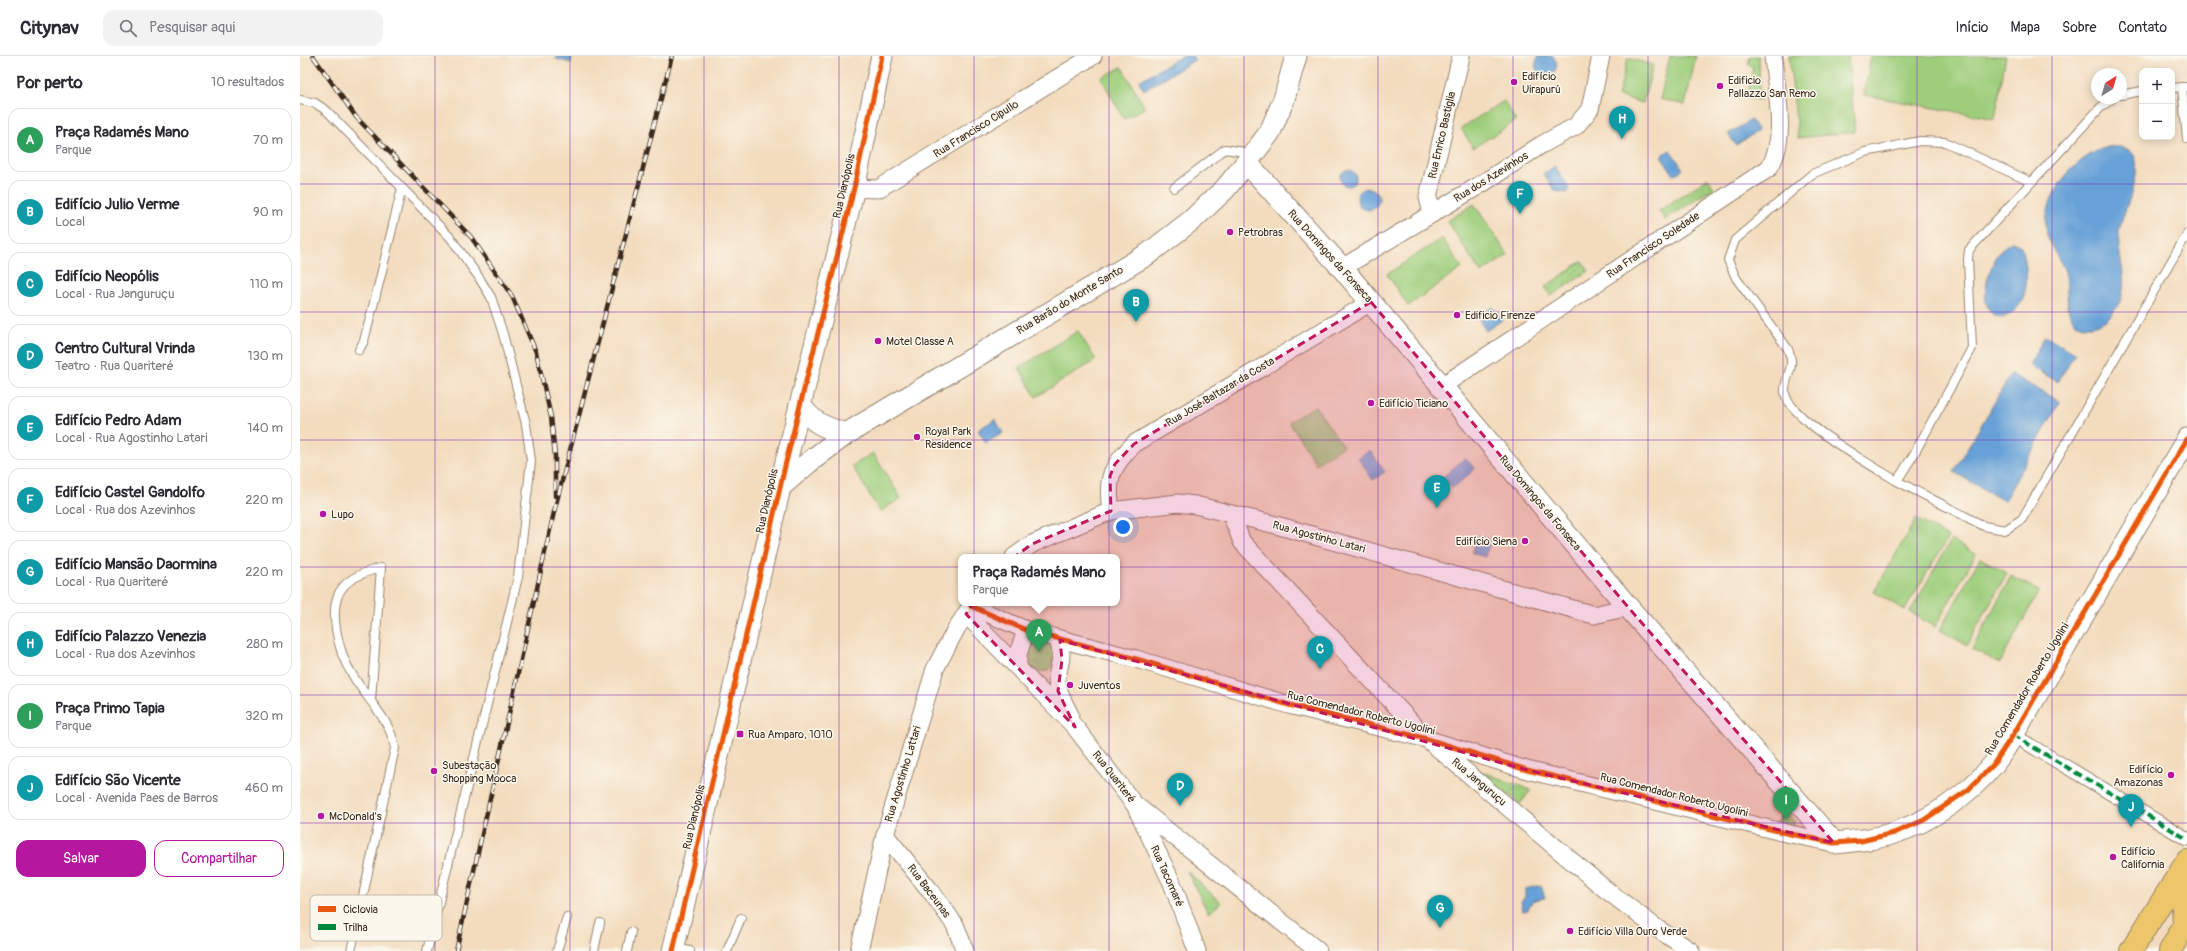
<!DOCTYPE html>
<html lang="pt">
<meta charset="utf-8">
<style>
body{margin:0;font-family:Pangolin,sans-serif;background:#f2f2f3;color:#2b2b33}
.controls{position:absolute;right:12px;top:12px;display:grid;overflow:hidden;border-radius:8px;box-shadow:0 2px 10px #0003}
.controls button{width:36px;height:36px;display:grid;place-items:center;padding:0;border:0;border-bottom:1px solid #e1e1e2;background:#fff;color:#2b2b33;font:20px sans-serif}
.compass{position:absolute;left:1791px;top:12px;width:36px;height:36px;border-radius:50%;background:#fff;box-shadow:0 2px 10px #0003;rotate:37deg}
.you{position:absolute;left:823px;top:471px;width:14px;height:14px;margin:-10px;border:3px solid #fff;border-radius:50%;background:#1a73e8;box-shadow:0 0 0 6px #1a73e833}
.badge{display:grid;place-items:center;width:26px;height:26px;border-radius:50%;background:#b5179e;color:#fff;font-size:13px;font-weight:700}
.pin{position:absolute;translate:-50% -33px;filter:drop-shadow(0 1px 2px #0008)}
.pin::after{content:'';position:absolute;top:21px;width:14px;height:12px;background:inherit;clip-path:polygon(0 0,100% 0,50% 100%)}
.popup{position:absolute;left:658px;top:498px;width:162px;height:52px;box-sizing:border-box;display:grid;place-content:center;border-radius:8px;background:#fff;filter:drop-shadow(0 1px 3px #0005);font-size:13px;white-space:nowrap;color:#7c7c81}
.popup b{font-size:15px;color:#2b2b33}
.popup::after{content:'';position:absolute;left:50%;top:100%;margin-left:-8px;border:8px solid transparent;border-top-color:#fff}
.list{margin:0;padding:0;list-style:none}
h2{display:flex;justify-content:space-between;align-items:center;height:52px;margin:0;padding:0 16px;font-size:17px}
h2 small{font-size:13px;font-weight:400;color:#7c7c81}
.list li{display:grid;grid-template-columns:26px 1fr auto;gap:12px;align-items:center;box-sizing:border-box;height:64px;margin:0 8px 8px;padding:0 8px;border:1px solid #e1e1e2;border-radius:12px}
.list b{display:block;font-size:15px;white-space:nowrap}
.list p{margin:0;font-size:13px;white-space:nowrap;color:#7c7c81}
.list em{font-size:13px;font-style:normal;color:#7c7c81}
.actions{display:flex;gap:8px;padding:12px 16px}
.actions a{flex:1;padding:9px 0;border:1px solid #b5179e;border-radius:12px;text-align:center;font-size:14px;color:#b5179e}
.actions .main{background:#b5179e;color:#fff}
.icon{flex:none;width:22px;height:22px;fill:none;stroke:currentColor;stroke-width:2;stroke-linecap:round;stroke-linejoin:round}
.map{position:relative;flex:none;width:1887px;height:895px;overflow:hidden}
header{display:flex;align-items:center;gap:24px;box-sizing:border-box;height:56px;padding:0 20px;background:#fff;border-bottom:1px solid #e1e1e2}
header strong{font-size:19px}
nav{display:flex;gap:22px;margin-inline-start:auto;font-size:14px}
.search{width:280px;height:36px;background:#f2f2f3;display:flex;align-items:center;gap:10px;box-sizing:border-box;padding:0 14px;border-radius:12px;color:#7c7c81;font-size:15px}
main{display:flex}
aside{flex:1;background:#fff}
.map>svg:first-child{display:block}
</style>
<header>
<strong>Citynav</strong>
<div class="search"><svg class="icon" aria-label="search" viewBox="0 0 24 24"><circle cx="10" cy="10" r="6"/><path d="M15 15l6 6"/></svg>Pesquisar aqui</div>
<nav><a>Início</a><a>Mapa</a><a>Sobre</a><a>Contato</a></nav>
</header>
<main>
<aside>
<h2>Por perto<small>10 resultados</small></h2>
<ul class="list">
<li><span class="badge" style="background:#2e9e5b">A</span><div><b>Praça Radamés Mano</b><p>Parque</p></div><em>70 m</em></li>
<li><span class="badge" style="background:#0f9aa8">B</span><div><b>Edifício Julio Verme</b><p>Local</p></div><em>90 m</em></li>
<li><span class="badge" style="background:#0f9aa8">C</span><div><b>Edifício Neopólis</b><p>Local · Rua Janguruçu</p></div><em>110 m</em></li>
<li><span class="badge" style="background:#0f9aa8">D</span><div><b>Centro Cultural Vrinda</b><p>Teatro · Rua Quariteré</p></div><em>130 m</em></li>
<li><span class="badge" style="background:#0f9aa8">E</span><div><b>Edifício Pedro Adam</b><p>Local · Rua Agostinho Latari</p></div><em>140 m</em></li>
<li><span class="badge" style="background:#0f9aa8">F</span><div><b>Edifício Castel Gandolfo</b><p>Local · Rua dos Azevinhos</p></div><em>220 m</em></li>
<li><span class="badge" style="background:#0f9aa8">G</span><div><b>Edifício Mansão Daormina</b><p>Local · Rua Quariteré</p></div><em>220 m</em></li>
<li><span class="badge" style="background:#0f9aa8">H</span><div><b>Edifício Palazzo Venezia</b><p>Local · Rua dos Azevinhos</p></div><em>280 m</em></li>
<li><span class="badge" style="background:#2e9e5b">I</span><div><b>Praça Primo Tapia</b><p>Parque</p></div><em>320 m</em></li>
<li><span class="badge" style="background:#0f9aa8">J</span><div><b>Edifício São Vicente</b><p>Local · Avenida Paes de Barros</p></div><em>460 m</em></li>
</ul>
<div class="actions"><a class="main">Salvar</a><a>Compartilhar</a></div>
</aside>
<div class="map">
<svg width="1887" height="895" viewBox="0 0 1887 895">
<defs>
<pattern id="park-crowns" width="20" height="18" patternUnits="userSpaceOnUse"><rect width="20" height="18" fill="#9ece7c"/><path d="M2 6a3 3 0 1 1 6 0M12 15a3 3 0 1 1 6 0" fill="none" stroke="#89b16b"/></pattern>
<pattern id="garden-dots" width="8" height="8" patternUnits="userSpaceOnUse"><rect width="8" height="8" fill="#9ece7c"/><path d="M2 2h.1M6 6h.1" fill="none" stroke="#89b16b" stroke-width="1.8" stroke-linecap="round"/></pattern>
</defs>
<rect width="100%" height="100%" fill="#fbf7ec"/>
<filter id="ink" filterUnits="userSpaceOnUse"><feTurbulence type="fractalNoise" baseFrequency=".025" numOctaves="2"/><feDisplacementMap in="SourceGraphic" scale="8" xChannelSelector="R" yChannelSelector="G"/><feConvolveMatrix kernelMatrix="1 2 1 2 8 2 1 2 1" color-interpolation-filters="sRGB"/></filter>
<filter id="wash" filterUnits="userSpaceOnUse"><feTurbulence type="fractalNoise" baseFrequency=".012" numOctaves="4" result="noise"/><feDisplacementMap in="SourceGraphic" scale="16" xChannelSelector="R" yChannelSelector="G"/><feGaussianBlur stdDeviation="0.9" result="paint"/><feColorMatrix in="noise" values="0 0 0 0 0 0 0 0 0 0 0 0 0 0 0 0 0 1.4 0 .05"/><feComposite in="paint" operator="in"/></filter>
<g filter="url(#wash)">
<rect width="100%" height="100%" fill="#f3dcbe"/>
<g fill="url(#park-crowns)" stroke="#6c7c4d">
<polygon points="728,579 753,587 758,601 748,615 737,616 723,606"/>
<polygon points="1177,714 1231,734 1220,748"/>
<polygon points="1485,755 1494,765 1493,773 1472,771"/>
<polygon points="887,815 921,847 908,857"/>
</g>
<g fill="url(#garden-dots)" stroke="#6c7c4d">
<polygon points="1450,0 1459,0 1460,45 1447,41 1453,11 1448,9"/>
<polygon points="1408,122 1414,132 1365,164 1359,155"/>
<polygon points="1282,205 1289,215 1251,240 1245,231"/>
</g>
<g fill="#9ece7c" stroke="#6c7c4d">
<polygon points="1370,0 1396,0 1385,49 1360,43"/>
<polygon points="1489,0 1548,0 1555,76 1498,82"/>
<polygon points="1571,0 1706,0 1695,63 1564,39"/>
<polygon points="1328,2 1353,9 1343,47 1318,40"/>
<polygon points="822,11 845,52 824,63 801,22"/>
<polygon points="1204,45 1216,65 1173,92 1161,72"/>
<polygon points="1174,148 1208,199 1181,217 1147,165"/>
<polygon points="1142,182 1162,212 1108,250 1087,218"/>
<polygon points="778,275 796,304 736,341 719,312"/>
<polygon points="1015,350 1043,390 1016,408 989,366"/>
<polygon points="573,397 601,442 580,456 552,410"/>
<polygon points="1616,463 1648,481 1605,554 1574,536"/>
<polygon points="1651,484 1676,498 1635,571 1610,556"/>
<polygon points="1680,502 1707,517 1667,589 1640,574"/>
<polygon points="1711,520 1739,535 1700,607 1672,593"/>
</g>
<g fill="#68a1d7" stroke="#52667a">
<polygon points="257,0 272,0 271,7 256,3"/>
<polygon points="882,0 892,0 895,4 844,34 839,25"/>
<polygon points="1238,0 1253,0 1257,8 1255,15 1249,20 1238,16 1235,10"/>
<polygon points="1451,64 1458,75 1436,89 1428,78"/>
<path d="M1808,91C1863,85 1822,152 1819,176C1816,205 1835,231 1812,258C1807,264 1798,270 1789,270C1760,272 1770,233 1765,216C1761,203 1750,193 1747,178C1740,142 1774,100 1808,91Z"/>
<polygon points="1370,94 1383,113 1374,119 1361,100"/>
<polygon points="1255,110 1269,132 1267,137 1255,135 1243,118"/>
<circle cx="1048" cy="122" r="8"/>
<circle cx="1068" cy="143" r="11"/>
<path d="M1712,186L1721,190C1748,270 1668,286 1689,218C1694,204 1699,192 1712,186Z"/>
<polygon points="1193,251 1202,264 1186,275 1177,261"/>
<polygon points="1745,280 1775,297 1758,326 1729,309"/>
<polygon points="1711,318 1760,346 1704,445 1654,416"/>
<polygon points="695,363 703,377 686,387 678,374"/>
<polygon points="1070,394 1085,416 1073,424 1058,402"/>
<polygon points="1165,402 1175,413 1153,432 1143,421"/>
<polygon points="1178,480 1191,484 1185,501 1172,497"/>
<path d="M1241,829L1245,842C1236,843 1230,845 1228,854L1223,855L1221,845L1225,841V833Z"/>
</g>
</g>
<g filter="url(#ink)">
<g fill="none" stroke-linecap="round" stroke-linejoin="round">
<g stroke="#97836e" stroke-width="10">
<g id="service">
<polyline points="1882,31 1887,83"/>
<polyline points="1872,32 1887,31"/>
<polyline points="1821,39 1842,35"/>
<polyline points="0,44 15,47 27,55 150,181 178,220 191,241 203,278 226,368 231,405 218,521 127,895"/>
<path d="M1731,126L1645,86L1620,85L1565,96L1512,118L1435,184L1428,204L1436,222L1488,293C1489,297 1492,303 1491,308C1490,318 1484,326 1485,337C1489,363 1574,411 1597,425L1614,398L1672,292L1668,203L1669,194L1800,52L1813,42"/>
<polyline points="874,132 925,93 951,97"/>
<polyline points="59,294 64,285 78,231 102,132"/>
<polyline points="1597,425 1684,470 1705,474 1722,463 1887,178"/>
<polyline points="375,892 390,895"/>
<path d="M51,895L95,692C90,662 66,643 52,618C39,599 26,550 43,531C52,520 68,515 81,512L71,644"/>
<polyline points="257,895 267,861"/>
<polyline points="294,895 300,867"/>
<polyline points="327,895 331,876"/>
<polyline points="427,895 441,862"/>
</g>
</g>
<g stroke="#97836e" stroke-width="15">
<polyline id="pedestrian" points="1713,679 1887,783"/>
</g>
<g stroke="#97836e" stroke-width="19">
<g id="minor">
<polyline points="554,132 578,133 793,0"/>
<polyline points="1132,158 1128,141 1161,0"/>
<polyline points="1042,212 1183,127 1241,89 1276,70 1290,53 1301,0"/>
<path d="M1142,330L1469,112C1488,83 1476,34 1473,0"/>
<path d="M811,455C806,422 811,411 834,388L1071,246"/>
<polyline points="931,458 942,486 1127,683 1305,833 1355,871 1391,895"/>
<polyline points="714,501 732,488 811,455 878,447 895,449 976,469 1294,559 1328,551"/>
<polyline points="671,550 726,574 836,603 989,649 1127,683 1227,714 1486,777 1534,787"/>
<polyline points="666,558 775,671 834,748 1018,895"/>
<path d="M758,584C765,605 758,606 757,624C757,636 765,649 770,659"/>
<polyline points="718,610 718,598 726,574"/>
<polyline points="836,751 872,827 897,895"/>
<polyline points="585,779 633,838 655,869 665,895"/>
<polyline points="559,895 585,779 635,613 656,573 672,549"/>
</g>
</g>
<g stroke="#97836e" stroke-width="23">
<g id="tertiary">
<path d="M947,107L1042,212L1328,551L1534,787C1554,785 1574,784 1594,777C1631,765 1668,739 1693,709C1700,700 1707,689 1713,679L1887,383"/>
<path d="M500,349C514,368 524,371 546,378"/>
<polyline points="480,431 508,407 546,378 848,198 892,164 925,133 954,97 970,76 984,43 996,0"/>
<polyline points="373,895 485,410 554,132 582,0"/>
</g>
</g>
<g stroke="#97836e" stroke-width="24">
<g id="primary">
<polyline points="1884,869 1882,836 1887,822"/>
<polyline points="1831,895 1887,805"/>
<polyline points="1870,895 1887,864"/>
</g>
</g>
<use href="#service" stroke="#fff" stroke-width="8"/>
<use href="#pedestrian" stroke="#fff" stroke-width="13"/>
<use href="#minor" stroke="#fff" stroke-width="17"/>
<use href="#tertiary" stroke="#fff" stroke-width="21"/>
<use href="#primary" stroke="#ecc669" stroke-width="22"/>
<g stroke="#3b2a1e" stroke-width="4.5">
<g id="rail">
<polyline points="13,0 56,61 171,181 212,240 236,296 251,361 255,400 255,440"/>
<polyline points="156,895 254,456 372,0"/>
</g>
</g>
<use href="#rail" stroke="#fbf7ec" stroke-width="3" stroke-dasharray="9" stroke-linecap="butt"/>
<polyline stroke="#00873e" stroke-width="4" stroke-dasharray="8 4" stroke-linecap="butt" points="1713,679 1887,783"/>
<g stroke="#fbf7ec" stroke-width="8">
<g id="cycleway">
<polyline points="671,550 726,574 836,603 989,649 1127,683 1227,714 1486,777 1534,787 1561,785 1594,777 1624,764 1668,734 1693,709 1713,679 1887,383"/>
<polyline points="373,895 485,410 554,132 582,0"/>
</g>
</g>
<use href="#cycleway" stroke="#e8590c" stroke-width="5"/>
</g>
</g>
<path fill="#c2185b" fill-opacity="0.2" stroke="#c2185b" stroke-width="3" stroke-dasharray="8 5" stroke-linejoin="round" d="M1071,246L1328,551L1534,787L1227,714L760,584L762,604L758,635L775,671L666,558L681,534L710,504L732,488L811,455L810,420L815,408L834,388Z"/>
<path fill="none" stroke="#7b2cbf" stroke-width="1" stroke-opacity="0.55" d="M135,0V895M270,0V895M404,0V895M539,0V895M674,0V895M809,0V895M944,0V895M1078,0V895M1213,0V895M1348,0V895M1483,0V895M1617,0V895M1752,0V895M0,128H1887M0,256H1887M0,384H1887M0,511H1887M0,639H1887M0,767H1887"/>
<g fill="#b5179e" stroke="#fbf7ec" stroke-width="1.5">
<circle cx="1214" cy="26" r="4"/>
<circle cx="1420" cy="30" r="4"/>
<circle cx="930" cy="176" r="4"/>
<circle cx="1157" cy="259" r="4"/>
<circle cx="578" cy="285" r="4"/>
<circle cx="1071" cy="347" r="4"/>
<circle cx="617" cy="381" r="4"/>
<circle cx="23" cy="458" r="4"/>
<circle cx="1225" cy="485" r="4"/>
<circle cx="770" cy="629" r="4"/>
<rect x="436" y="674" width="8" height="8" rx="2"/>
<circle cx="134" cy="715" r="4"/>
<circle cx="1871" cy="719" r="4"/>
<circle cx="21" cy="760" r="4"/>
<circle cx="1813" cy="801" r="4"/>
<circle cx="1270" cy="875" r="4"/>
</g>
<g text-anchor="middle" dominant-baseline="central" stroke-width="3" stroke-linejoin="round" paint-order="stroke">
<g font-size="11" fill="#3b2a1e" stroke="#fbf7ec" text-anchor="start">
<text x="1222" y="20">Edifício<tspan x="1222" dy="13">Uirapurú</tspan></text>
<text x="1428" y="24">Edificio<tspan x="1428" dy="13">Pallazzo San Remo</tspan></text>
<text x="938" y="176">Petrobras</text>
<text x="1165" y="259">Edificio Firenze</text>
<text x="586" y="285">Motel Classe A</text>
<text x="1079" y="347">Edifício Ticiano</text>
<text x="625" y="375">Royal Park<tspan x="625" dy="13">Residence</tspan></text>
<text x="31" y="458">Lupo</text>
<text x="1217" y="485" text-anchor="end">Edifício Siena</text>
<text x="778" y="629">Juventos</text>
<text x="448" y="678">Rua Amparo, 1010</text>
<text x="142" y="709">Subestação<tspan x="142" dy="13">Shopping Mooca</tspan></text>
<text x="1863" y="713" text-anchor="end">Edifício<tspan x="1863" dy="13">Amazonas</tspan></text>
<text x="29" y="760">McDonald's</text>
<text x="1821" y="795">Edifício<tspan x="1821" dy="13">California</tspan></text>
<text x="1278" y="875">Edifício Villa Ouro Verde</text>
</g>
<g font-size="11" fill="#3b2a1e" stroke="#fbf7ec">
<text transform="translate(676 73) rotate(-32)">Rua Francisco Cipullo</text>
<text transform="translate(1142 79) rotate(-77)">Rua Enrico Bastiglia</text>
<text transform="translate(1191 121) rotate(-32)">Rua dos Azevinhos</text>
<text transform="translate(544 130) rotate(-77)">Rua Dianópolis</text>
<text transform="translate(1353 189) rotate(-34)">Rua Francisco Soledade</text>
<text transform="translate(1030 200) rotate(48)">Rua Domingos da Fonseca</text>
<text transform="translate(770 244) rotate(-31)">Rua Barão do Monte Santo</text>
<text transform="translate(920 336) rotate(-31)">Rua José Baltazar da Costa</text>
<text transform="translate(467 445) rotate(-77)">Rua Dianópolis</text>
<text transform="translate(1240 447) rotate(50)">Rua Domingos da Fonseca</text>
<text transform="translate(1019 481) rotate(15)">Rua Agostinho Latari</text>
<text transform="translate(1727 633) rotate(-59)">Rua Comendador Roberto Ugolini</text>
<text transform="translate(1061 657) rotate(14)">Rua Comendador Roberto Ugolini</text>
<text transform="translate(603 718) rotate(-73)">Rua Agostinho Lattari</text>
<text transform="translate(814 721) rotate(52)">Rua Quariteré</text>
<text transform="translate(1179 726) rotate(40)">Rua Janguruçu</text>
<text transform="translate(1374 739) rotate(14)">Rua Comendador Roberto Ugolini</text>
<text transform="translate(394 761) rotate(-77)">Rua Dianópolis</text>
<text transform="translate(867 820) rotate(66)">Rua Tacomaré</text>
<text transform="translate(629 835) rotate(53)">Rua Baceunas</text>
</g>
</g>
<rect x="10" y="839" width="132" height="46" rx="6" fill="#fbf7ec" stroke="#c1baae" stroke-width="1"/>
<rect x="18" y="850" width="18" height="6" fill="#e8590c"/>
<rect x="18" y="868" width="18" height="6" fill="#00873e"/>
<g font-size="11" fill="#3b2a1e">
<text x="43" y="857">Ciclovia</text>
<text x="43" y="875">Trilha</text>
</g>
</svg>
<div class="controls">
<button>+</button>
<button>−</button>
</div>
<svg class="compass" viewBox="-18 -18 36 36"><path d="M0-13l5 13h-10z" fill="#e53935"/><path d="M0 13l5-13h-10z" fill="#7c7c81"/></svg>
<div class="you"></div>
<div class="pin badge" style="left:739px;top:596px;background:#2e9e5b">A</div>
<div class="popup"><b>Praça Radamés Mano</b>Parque</div>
<div class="pin badge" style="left:836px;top:266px;background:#0f9aa8">B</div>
<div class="pin badge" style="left:1020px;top:613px;background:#0f9aa8">C</div>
<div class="pin badge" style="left:880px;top:750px;background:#0f9aa8">D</div>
<div class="pin badge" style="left:1137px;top:452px;background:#0f9aa8">E</div>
<div class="pin badge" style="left:1220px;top:158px;background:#0f9aa8">F</div>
<div class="pin badge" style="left:1140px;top:872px;background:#0f9aa8">G</div>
<div class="pin badge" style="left:1322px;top:83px;background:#0f9aa8">H</div>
<div class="pin badge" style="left:1486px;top:764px;background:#2e9e5b">I</div>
<div class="pin badge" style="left:1831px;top:771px;background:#0f9aa8">J</div>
</div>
</main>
